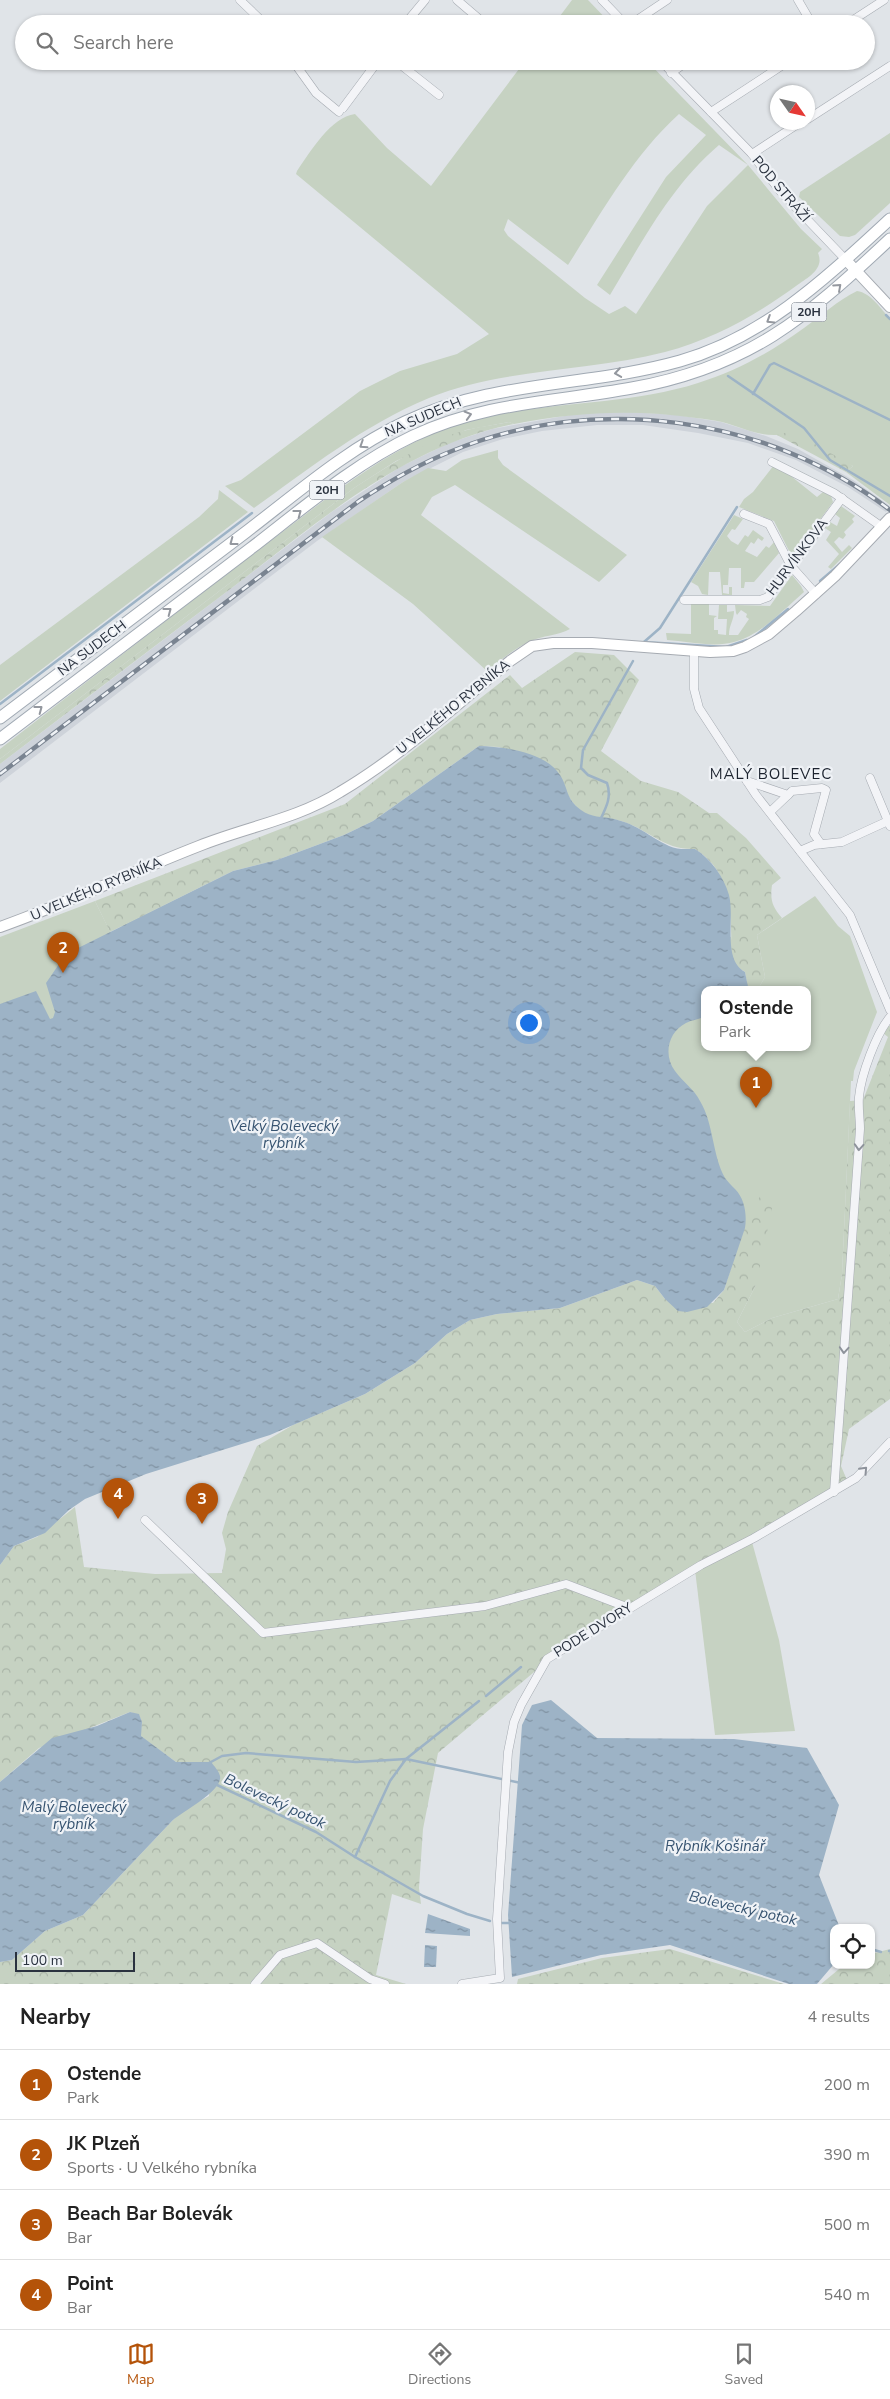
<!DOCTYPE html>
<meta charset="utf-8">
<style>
body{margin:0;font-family:"Nunito Sans",sans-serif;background:#f6f6f6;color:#222}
.controls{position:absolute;right:15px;bottom:15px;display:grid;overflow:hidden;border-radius:10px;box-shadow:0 1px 4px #0004}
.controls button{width:45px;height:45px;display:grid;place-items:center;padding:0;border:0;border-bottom:1px solid #e0e0e0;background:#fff;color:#222;font:25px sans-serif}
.compass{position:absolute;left:770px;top:85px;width:45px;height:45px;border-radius:50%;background:#fff;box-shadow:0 1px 4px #0004;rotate:124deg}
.scale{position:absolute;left:15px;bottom:12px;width:120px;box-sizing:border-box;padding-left:5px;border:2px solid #2a323f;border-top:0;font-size:14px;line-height:18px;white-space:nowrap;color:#2a323f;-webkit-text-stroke:4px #eff2f6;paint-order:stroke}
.you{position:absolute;left:528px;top:1022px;width:18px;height:18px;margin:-12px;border:4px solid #fff;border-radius:50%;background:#1a73e8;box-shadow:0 0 0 8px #1a73e833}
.badge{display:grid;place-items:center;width:32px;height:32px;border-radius:50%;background:#b45309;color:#fff;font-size:16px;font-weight:700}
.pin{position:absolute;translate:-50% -41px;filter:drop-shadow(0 1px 2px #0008)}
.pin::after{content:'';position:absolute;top:26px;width:18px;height:15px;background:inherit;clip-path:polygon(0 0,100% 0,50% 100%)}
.popup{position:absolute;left:701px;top:986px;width:110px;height:65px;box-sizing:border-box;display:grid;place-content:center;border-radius:10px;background:#fff;filter:drop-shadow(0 1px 4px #0005);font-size:16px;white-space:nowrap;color:#767676}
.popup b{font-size:19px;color:#222}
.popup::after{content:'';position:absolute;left:50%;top:100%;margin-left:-10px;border:10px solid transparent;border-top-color:#fff}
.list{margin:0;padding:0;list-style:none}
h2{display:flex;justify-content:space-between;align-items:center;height:65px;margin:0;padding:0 20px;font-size:21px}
h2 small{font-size:16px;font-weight:400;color:#767676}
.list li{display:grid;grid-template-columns:32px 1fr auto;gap:15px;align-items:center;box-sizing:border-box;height:70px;padding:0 20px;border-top:1px solid #e0e0e0}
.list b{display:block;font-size:19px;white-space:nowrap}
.list p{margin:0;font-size:16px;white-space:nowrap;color:#767676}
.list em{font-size:16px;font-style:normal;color:#767676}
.icon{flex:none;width:28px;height:28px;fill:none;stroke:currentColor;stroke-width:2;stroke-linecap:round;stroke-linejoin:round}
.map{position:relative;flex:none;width:890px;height:1984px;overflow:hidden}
.search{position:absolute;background:#fff;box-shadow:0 1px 4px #0004;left:15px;right:15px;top:15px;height:55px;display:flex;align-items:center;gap:12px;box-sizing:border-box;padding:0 18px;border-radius:28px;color:#767676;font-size:19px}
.sheet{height:345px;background:#fff}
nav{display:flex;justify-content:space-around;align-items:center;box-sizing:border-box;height:70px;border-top:1px solid #e0e0e0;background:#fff;font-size:14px;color:#767676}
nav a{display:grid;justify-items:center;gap:2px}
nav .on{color:#b45309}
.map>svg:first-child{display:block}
</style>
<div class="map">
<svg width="890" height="1984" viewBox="0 0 890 1984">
<defs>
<pattern id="forest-crowns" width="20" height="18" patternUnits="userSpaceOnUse" patternTransform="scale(1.25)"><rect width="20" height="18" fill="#c6d2c2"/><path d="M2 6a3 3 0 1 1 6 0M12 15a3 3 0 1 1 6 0" fill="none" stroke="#aab5a8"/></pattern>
<pattern id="water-ripples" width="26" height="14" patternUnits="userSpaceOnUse" patternTransform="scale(1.25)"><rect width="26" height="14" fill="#9db3c6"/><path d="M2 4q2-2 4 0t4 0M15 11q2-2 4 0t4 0" fill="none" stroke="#8092a2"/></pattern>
</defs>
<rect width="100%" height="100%" fill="#e0e4e8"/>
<polygon fill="#ced3da" points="629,412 677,415 721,422 766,436 798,449 853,480 890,506 886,512 848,487 796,460 748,443 698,433 643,425 597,425 542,431 503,439 463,452 403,482 317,541 0,783 0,764 333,511 400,467 449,443 492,429 581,413"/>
<g fill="#c6d2c2" fill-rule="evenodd">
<polygon points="572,0 588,0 611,24 554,24"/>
<path d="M525,61H647L748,165L801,229L822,249L818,253C825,269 807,278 796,286C756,315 714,339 665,352C587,372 504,368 429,398C364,425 310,468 254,508L225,486L241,480L360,391L400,371L457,354L489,334L296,174L297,171C310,152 331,117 355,114L387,148L431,186ZM679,114L706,135L666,177L597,285L610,295C642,242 671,186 719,145L748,165L707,206L636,314L625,306L609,314L585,298L508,236L504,230L508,219L568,265C602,212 632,157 679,114Z"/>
<polygon points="890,133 890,203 855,235 849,237 840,236 799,197 800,192"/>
<path d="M857,291C871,293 881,309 890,319V505L846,472L853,466L777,435C758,436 741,427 722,422C714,420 705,419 696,418C635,409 574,412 514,424L509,422L466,430L396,461L354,488L0,759V749C85,683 170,617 256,552C311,511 364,466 425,437C510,397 611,411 698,383C737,371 771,352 804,328C821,316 838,300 857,291Z"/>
<path d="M498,450V458L503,465L627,555L599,582L455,485L432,497L421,515L570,629C559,635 548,635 536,639C517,646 502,659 487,671L413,604L322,537L403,482L428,468L446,471L462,460Z"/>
<polygon points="774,465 781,468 817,497 823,492 831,496 833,502 796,552 790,553 774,521 739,507 744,499 753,492"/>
<polygon points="219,490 248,512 0,701 0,665 199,517 218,499"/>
<polygon points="841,506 855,516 852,519 854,522 844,532 846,535 843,539 839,537 834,542 842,552 849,545 852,548 831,569 828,567 839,554 826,540 831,532 825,528 830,522 837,526 840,518 835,514"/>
<polygon points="734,515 743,519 735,530 732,529 727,536 731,541 738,545 745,535 748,537 753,530 764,538 762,541 758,538 754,544 751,542 745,551 757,557 766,546 769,548 774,542 779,553 754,582 745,582 744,588 741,588 741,568 729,568 728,585 723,585 723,593 729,594 729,587 732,587 732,595 722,595 720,572 709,572 708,595 702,594 698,586 691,582"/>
<path d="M792,575L801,586L804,592C783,610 761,635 734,642C714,648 687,641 667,640L666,633L691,634V604H709V615L717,616L714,618V630H718V634L726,635L727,619H718L719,605H727V612L734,611C734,620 729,625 729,635H738L749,619L746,617L747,614L741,610L737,615L736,613L735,605L770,606Z"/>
<polygon points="210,883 731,937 748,989 705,989 705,1047 807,1047 807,989 758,989 765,977 757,935 815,896 838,926 850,936 877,1012 854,1071 853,1081 851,1081 842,1274 838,1299 772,1318 745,1332 737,1322 756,1285 745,1228 655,1286 121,926"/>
<polygon points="95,901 123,958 0,1066 0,937"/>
<polygon points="752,1542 779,1640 795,1731 715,1735 695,1570"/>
</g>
<g fill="url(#forest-crowns)">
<path d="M509,422L514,424C403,446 316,524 229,590C152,648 76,706 0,764V759L354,488C389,466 426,440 467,430C481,426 495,425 509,422Z"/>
<polygon points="792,431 853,466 846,472 777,435"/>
<path d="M575,652L614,655L639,680L601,751L641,781L678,792L709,813H717L746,838L781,878L772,885C770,900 772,906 782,918L757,935L765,977L758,989H748L745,972L735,965L732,957C730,917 735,874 695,849C663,850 650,830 621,821C611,818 596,820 587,815C571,806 565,790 559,775L499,747L479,746L373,821L344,835L277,860L233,871L110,932L95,901L345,804L510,675L522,688Z"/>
<polygon points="890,1026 890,1399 849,1429 841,1466 847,1480 565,1646 438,1753 423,1829 419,1888 421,1904 392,1894 376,1975 406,1984 0,1984 0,1962 12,1960 45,1931 83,1915 172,1821 184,1810 209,1796 211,1762 176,1762 140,1736 142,1722 139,1715 130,1712 39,1748 0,1782 0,1565 14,1546 37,1537 75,1507 84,1567 155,1574 222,1573 226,1549 222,1533 228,1512 257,1446 293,1425 365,1394 415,1363 447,1334 470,1320 497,1314 560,1308 637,1280 655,1286 665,1299 713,1303 724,1290 746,1221 763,1191 773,1204 756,1285 737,1322 745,1332 772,1318 838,1299 842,1274 850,1101 863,1100 888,1037 883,1033 885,1027"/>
<polygon points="670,1949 784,1984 517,1984 518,1979 602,1958"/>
<polygon points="890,1949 890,1984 821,1984 844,1965 871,1965 871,1954"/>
</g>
<g fill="url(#water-ripples)">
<path d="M479,746C505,747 544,751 560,775C569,789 565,798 581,810C591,818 602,816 614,819C639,825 648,836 669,846C677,850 686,849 695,849C711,859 724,877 729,895C735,918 722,960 745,972L748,987V989H705V1017C699,1019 692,1020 686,1023C668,1032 663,1055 675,1071C683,1082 694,1089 700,1101C714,1124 712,1155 725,1178C728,1182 731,1185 735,1189C745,1199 747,1215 745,1228L724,1290L707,1307L687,1312L678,1311L665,1299L655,1286L637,1280L560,1308L497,1314L470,1320L447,1334L415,1363L365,1394L270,1435L146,1474L85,1499L69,1510L45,1533L14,1546L0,1565V1004L36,991L50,1019L53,1018L55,1012L46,983L66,954L233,871L277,860L344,835L373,821Z"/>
<polygon points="551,1700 597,1738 734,1739 807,1748 839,1805 819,1875 840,1928 834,1928 834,1964 817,1984 789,1984 670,1945 601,1955 512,1977 508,1915 522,1725 532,1705"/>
<path d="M130,1712L139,1714L142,1722L141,1736L176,1762H211C214,1766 219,1771 220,1776C223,1791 183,1811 172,1821L83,1915L45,1931L12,1960L0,1962V1782L52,1738L97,1726Z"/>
<polygon points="428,1914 470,1929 470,1936 425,1933"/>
<polygon points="425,1945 437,1946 436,1967 424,1967"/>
</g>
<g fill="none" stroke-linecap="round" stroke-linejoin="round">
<g stroke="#9db3c6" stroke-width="2.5">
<polyline points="886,315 890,319"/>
<polyline points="728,376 804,428 830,460 890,496"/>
<polyline points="753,394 770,365 774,363 890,420"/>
<polyline points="820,581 840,564"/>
<polyline points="754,637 788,609"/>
<polyline points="644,642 660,628 737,507"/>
<polyline points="644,642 726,647 747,640"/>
<polyline points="0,704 252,513"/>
<path d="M600,820C606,808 612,797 607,783L588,775L581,768L583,750L633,661"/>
<polyline points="486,1696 521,1667"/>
<polyline points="209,1763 222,1756 246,1753 356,1762 406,1759 521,1783"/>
<polyline points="215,1784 316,1832 355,1857 423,1896 467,1914 490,1921"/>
<polyline points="355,1857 390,1781 406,1759 479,1701"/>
<polyline points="499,1923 511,1923"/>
<polyline points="871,1949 881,1952"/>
<polyline points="889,1951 890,1951"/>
</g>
<g stroke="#a6abb2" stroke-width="9">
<g id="street">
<polyline points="240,0 265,24"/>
<polyline points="457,0 485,24"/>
<polyline points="602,0 625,24"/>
<polyline points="798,0 812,24"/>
<polyline points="405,24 425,0"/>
<polyline points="631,24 667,0"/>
<polyline points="847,24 884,0"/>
<polyline points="293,61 316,93 339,112"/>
<polyline points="396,61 439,95"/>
<polyline points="661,61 752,154 780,191 846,260"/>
<polyline points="671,73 688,61"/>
<polyline points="343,108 378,61"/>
<polyline points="711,112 789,61"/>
<polyline points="808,119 890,66"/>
<polyline points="752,154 801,122"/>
<polyline points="772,462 834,493 882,527"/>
<polyline points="744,514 769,524 791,566 816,594"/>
<polyline points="684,600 760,600 768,597 842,498"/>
<polyline points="694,650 694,689 699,708 756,795 850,915 890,1010"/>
<polyline points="870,778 890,826"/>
<polyline points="747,781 788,795 792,791 822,788 826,790 815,830 814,834 821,844"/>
<polyline points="770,812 788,795"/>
<polyline points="800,851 814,845 842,842 888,821"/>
<path d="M834,1492L860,1129C860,1119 858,1108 859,1097C861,1075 876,1034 890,1017"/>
<polyline points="145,1520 263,1633 485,1606 566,1584 629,1608"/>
<polyline points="255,1984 280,1955 317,1943 370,1979 385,1984"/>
<polyline points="462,1984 500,1978 497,1919 508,1752 514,1722 521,1705 547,1659 701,1565 754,1538 856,1478 890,1442"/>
</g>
</g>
<g stroke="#a6abb2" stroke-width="12">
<g id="secondary">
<polyline points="846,260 890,307"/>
<path d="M0,927C68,903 132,872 199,846C246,827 297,819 340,792C401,756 455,706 510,661L532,646L553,643H592L710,652L733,651L745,647L769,634L796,611L835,576L890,518"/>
</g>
</g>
<g stroke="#a0a9b3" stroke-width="13">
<g id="primary">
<path d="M0,718C82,656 164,594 246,532C297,493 347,449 405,422C495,380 587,387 680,361C765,337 827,277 890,219"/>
<path d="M0,739C84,676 167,612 250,549C302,509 354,464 413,436C485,402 556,402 632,388C749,367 806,318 890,239"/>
</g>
</g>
<use href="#street" stroke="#f3f4f7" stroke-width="8"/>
<use href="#secondary" stroke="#fff" stroke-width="10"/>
<use href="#primary" stroke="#fff" stroke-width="11"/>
<g stroke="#7a8491" stroke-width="4.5">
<path id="rail" d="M0,774L359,501C388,482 419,464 452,451C596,392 767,416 890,510"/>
</g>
<use href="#rail" stroke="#eff2f6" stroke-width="2.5" stroke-dasharray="8" stroke-linecap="butt"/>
</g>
<defs><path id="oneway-chevron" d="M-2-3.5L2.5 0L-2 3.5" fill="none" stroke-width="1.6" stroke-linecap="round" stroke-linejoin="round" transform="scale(1.25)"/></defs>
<g stroke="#94989f">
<use href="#oneway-chevron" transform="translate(838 287) rotate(-42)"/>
<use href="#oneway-chevron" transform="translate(770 320) rotate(148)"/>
<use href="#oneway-chevron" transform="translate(618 373) rotate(171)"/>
<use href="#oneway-chevron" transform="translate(468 415) rotate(-16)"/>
<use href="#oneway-chevron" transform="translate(363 445) rotate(147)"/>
<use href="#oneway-chevron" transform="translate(298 513) rotate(-37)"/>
<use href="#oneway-chevron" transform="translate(233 542) rotate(143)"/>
<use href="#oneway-chevron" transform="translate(168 611) rotate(-37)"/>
<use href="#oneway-chevron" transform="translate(39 709) rotate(-37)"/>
</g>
<g stroke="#8e939b">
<use href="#oneway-chevron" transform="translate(859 1147) rotate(94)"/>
<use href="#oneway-chevron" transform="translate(844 1350) rotate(94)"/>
<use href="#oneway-chevron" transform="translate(864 1470) rotate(-47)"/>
</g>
<g text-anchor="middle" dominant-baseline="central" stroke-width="4.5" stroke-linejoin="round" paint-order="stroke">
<g fill="#eff2f6" stroke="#656c76" stroke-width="1">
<rect x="791.5" y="302.5" width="35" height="19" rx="4"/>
<rect x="309.5" y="480.5" width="35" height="19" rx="4"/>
</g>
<g font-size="12" font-weight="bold" fill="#2a323f">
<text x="809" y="312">20H</text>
<text x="327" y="490">20H</text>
</g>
<g font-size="14" fill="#2a323f" stroke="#eff2f6">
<text transform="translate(781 189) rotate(50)">POD STRÁŽÍ</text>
<text transform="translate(423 417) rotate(-23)">NA SUDECH</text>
<text transform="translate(797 557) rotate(-53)">HURVÍNKOVA</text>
<text transform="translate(92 648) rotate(-37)">NA SUDECH</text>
<text transform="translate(453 707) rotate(-39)">U VELKÉHO RYBNÍKA</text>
<text transform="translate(96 889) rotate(-23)">U VELKÉHO RYBNÍKA</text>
<text transform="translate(593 1630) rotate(-32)">PODE DVORY</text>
</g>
<g font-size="15" letter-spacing="1" fill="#1c232f" stroke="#eff2f6">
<text x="771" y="774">MALÝ BOLEVEC</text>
</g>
<g font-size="15" font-style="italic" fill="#365370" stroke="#eff2f6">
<text x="284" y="1126">Velký Bolevecký<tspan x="284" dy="17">rybník</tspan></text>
<text transform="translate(275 1801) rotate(25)">Bolevecký potok</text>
<text x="74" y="1807">Malý Bolevecký<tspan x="74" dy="17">rybník</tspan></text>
<text x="715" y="1846">Rybník Košinář</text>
<text transform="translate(743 1908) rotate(13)">Bolevecký potok</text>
</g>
</g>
</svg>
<div class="controls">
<button><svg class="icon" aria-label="locate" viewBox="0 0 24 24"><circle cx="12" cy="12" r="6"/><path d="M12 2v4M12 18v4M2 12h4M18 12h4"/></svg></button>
</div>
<svg class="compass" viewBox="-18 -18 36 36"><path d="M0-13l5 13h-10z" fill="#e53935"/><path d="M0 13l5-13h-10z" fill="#767676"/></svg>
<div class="scale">100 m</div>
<div class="you"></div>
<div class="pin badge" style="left:756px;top:1108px">1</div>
<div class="popup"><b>Ostende</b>Park</div>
<div class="pin badge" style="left:63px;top:973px">2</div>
<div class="pin badge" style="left:202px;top:1524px">3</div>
<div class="pin badge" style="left:118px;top:1519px">4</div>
<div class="search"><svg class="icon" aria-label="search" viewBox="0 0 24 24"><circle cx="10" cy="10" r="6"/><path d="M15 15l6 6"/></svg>Search here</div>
</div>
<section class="sheet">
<h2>Nearby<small>4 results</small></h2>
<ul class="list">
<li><span class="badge">1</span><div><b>Ostende</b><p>Park</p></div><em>200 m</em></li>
<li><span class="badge">2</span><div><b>JK Plzeň</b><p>Sports · U Velkého rybníka</p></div><em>390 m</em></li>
<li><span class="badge">3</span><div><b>Beach Bar Bolevák</b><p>Bar</p></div><em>500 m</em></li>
<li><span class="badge">4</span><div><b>Point</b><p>Bar</p></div><em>540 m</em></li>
</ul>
</section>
<nav>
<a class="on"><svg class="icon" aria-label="map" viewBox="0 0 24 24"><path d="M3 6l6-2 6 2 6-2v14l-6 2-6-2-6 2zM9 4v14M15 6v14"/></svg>Map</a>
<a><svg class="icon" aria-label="directions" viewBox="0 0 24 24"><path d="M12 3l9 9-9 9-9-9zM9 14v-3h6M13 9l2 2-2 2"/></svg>Directions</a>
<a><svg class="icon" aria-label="saved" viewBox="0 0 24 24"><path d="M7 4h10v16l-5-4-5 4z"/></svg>Saved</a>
</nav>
